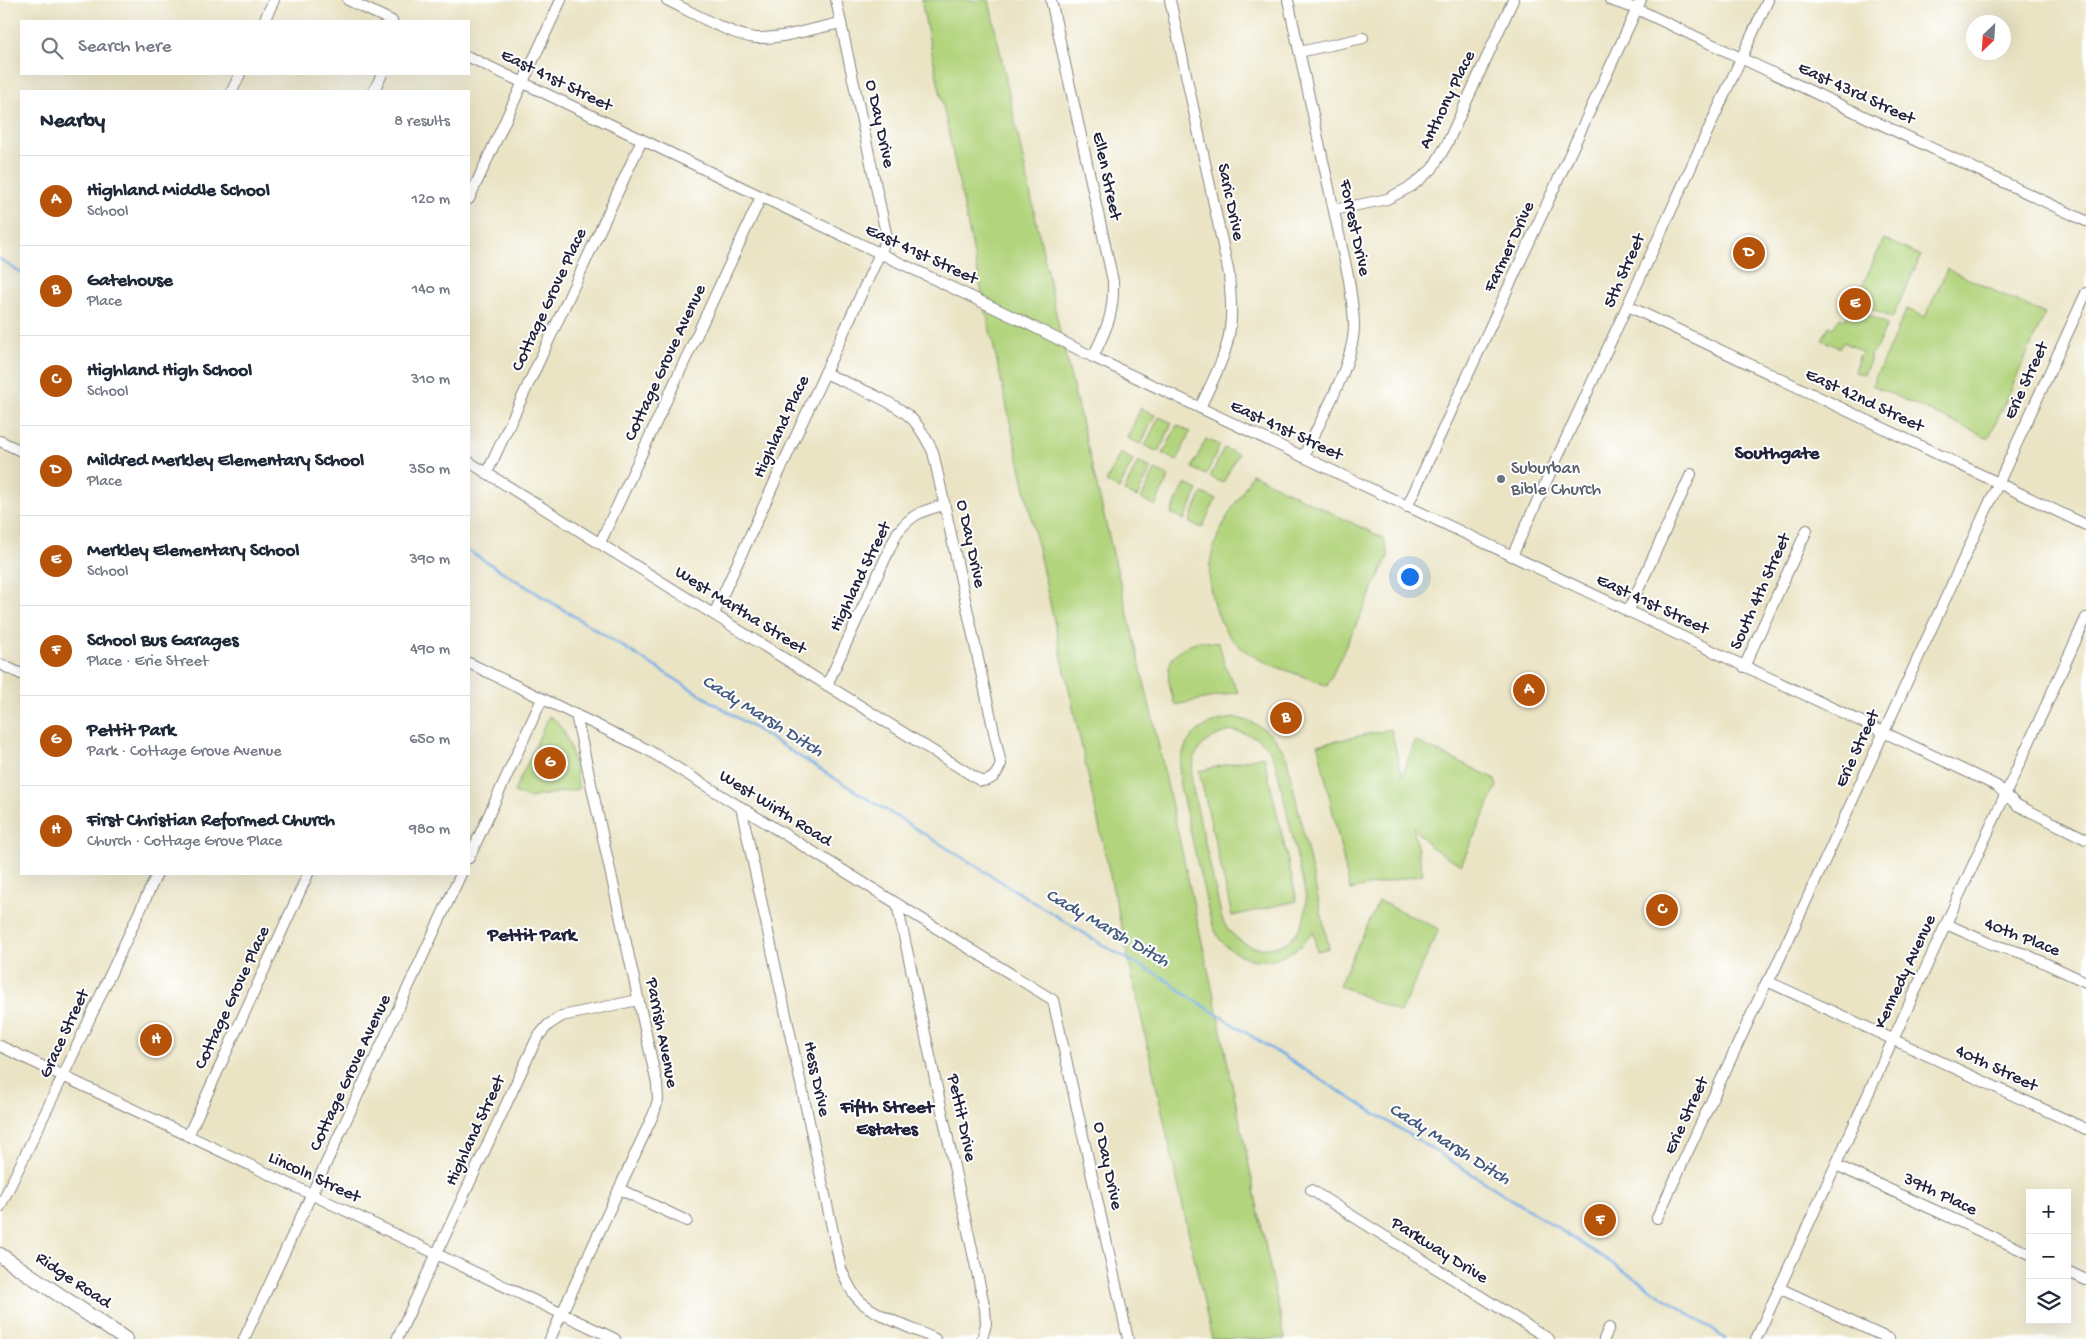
<!DOCTYPE html>
<meta charset="utf-8">
<style>
body{margin:0;font-family:"Gochi Hand",sans-serif;background:#f6f6f7;color:#1f2937}
.controls{position:absolute;right:15px;bottom:15px;display:grid;overflow:hidden;border-radius:0px;box-shadow:0 5px 20px #0002}
.controls button{width:45px;height:45px;display:grid;place-items:center;padding:0;border:0;border-bottom:1px solid #e0e1e3;background:#fff;color:#1f2937;font:25px sans-serif}
.compass{position:absolute;left:1966px;top:15px;width:45px;height:45px;border-radius:50%;background:#fff;box-shadow:0 5px 20px #0002;rotate:205deg}
.you{position:absolute;left:1409px;top:576px;width:18px;height:18px;margin:-12px;border:4px solid #fff;border-radius:50%;background:#1a73e8;box-shadow:0 0 0 8px #1a73e833}
.badge{display:grid;place-items:center;width:32px;height:32px;border-radius:50%;background:#b45309;color:#fff;font-size:16px;font-weight:700}
.pin{position:absolute;translate:-50% -50%;border:2px solid #fff;box-shadow:0 1px 5px #0006}
.list{margin:0;padding:0;list-style:none}
h2{display:flex;justify-content:space-between;align-items:center;height:65px;margin:0;padding:0 20px;font-size:21px}
h2 small{font-size:16px;font-weight:400;color:#747a83}
.list li{display:grid;grid-template-columns:32px 1fr auto;gap:15px;align-items:center;box-sizing:border-box;height:90px;padding:0 20px;border-top:1px solid #e0e1e3}
.list b{display:block;font-size:19px;white-space:nowrap}
.list p{margin:0;font-size:16px;white-space:nowrap;color:#747a83}
.list em{font-size:16px;font-style:normal;color:#747a83}
.icon{flex:none;width:28px;height:28px;fill:none;stroke:currentColor;stroke-width:2;stroke-linecap:round;stroke-linejoin:round}
.map{position:relative;flex:none;width:2086px;height:1339px;overflow:hidden}
.search{position:absolute;background:#fff;box-shadow:0 5px 20px #0002;left:20px;top:20px;width:450px;height:55px;display:flex;align-items:center;gap:12px;box-sizing:border-box;padding:0 18px;border-radius:0px;color:#747a83;font-size:19px}
.panel{position:absolute;background:#fff;box-shadow:0 5px 20px #0002;left:20px;top:90px;width:450px;height:785px;border-radius:0px}
.map>svg:first-child{display:block}
</style>
<div class="map">
<svg width="2086" height="1339" viewBox="0 0 2086 1339">
<rect width="100%" height="100%" fill="#fff"/>
<filter id="ink" filterUnits="userSpaceOnUse"><feTurbulence type="fractalNoise" baseFrequency=".02" numOctaves="2"/><feDisplacementMap in="SourceGraphic" scale="10" xChannelSelector="R" yChannelSelector="G"/><feConvolveMatrix kernelMatrix="1 2 1 2 8 2 1 2 1" color-interpolation-filters="sRGB"/></filter>
<filter id="wash" filterUnits="userSpaceOnUse"><feTurbulence type="fractalNoise" baseFrequency=".0096" numOctaves="4" result="noise"/><feDisplacementMap in="SourceGraphic" scale="20" xChannelSelector="R" yChannelSelector="G"/><feGaussianBlur stdDeviation="1.12" result="paint"/><feColorMatrix in="noise" values="0 0 0 0 0 0 0 0 0 0 0 0 0 0 0 0 0 1.4 0 .05"/><feComposite in="paint" operator="in"/></filter>
<g filter="url(#wash)">
<rect width="100%" height="100%" fill="#eae4c4"/>
<g fill="#b2d47d" stroke="#6a7b5c" fill-rule="evenodd">
<polygon points="921,0 989,0 1062,341 1151,711 1213,992 1285,1339 1212,1339 984,303"/>
<polygon points="1884,239 1921,256 1892,318 1855,301"/>
<polygon points="1947,269 2045,314 1989,438 1872,385 1907,309 1925,317"/>
<polygon points="1853,307 1887,324 1878,346 1870,355 1870,361 1864,374 1855,372 1859,356 1863,352 1843,342 1840,348 1822,340 1829,326 1833,328 1840,318 1845,320"/>
<polygon points="1141,408 1155,415 1141,444 1127,438"/>
<polygon points="1159,417 1172,423 1159,452 1145,446"/>
<polygon points="1177,425 1190,432 1177,461 1163,454"/>
<polygon points="1206,439 1220,445 1206,475 1192,468"/>
<polygon points="1224,448 1238,454 1223,483 1210,477"/>
<polygon points="1120,453 1133,460 1119,489 1106,482"/>
<polygon points="1138,462 1151,468 1137,497 1124,491"/>
<polygon points="1155,470 1169,476 1155,506 1141,499"/>
<path d="M1252,474L1383,538L1389,555L1327,686C1294,670 1250,665 1227,633C1221,625 1218,614 1214,605C1207,583 1208,563 1216,541C1224,517 1241,497 1252,474Z"/>
<polygon points="1185,484 1198,490 1184,520 1171,513"/>
<polygon points="1202,493 1216,499 1202,528 1189,522"/>
<path d="M1199,641L1219,643L1225,666L1238,692L1175,705C1165,675 1162,652 1199,641Z"/>
<path d="M549,716C571,727 574,768 579,789L528,798L514,792Z"/>
<path d="M1236,718C1262,723 1277,736 1287,759L1329,948L1317,951L1313,931C1293,962 1253,971 1225,945C1217,938 1214,928 1210,918L1180,786C1176,745 1195,721 1236,718ZM1231,731C1254,733 1268,742 1276,764L1306,897C1310,952 1246,968 1222,919L1192,785C1189,755 1201,738 1231,731Z"/>
<polygon points="1391,729 1402,775 1415,741 1494,778 1497,786 1461,865 1431,847 1413,827 1423,874 1350,890 1318,745"/>
<polygon points="1264,756 1297,901 1232,916 1199,771"/>
<polygon points="1379,901 1439,929 1400,1013 1339,985"/>
</g>
<g fill="none" stroke-linecap="round" stroke-linejoin="round">
<g stroke="#76ade5" stroke-width="2.5">
<polyline points="0,259 21,273"/>
<path d="M469,551L1111,950L1164,978L1188,996C1367,1110 1550,1219 1726,1339"/>
</g>
</g>
</g>
<g filter="url(#ink)">
<g fill="none" stroke-linecap="round" stroke-linejoin="round">
<g stroke="#868380" stroke-width="12">
<g id="minor">
<polyline points="348,0 392,21"/>
<path d="M667,0C690,11 732,36 756,38C784,39 814,28 841,23"/>
<path d="M1051,0L1113,281C1114,315 1107,327 1093,357"/>
<path d="M1170,0L1229,274C1230,292 1233,310 1230,328C1227,356 1211,383 1200,408"/>
<path d="M1288,0L1349,280C1351,296 1354,311 1354,327C1353,366 1320,421 1303,457"/>
<polyline points="1610,0 1637,9 2086,221"/>
<polyline points="264,21 274,0"/>
<polyline points="1299,52 1363,38"/>
<polyline points="469,57 1028,324 1093,357 1997,786 2017,805 2086,839"/>
<polyline points="232,91 240,74"/>
<polyline points="374,91 382,74"/>
<polyline points="469,199 561,0"/>
<polyline points="1334,210 1387,199 1412,186 1432,169 1447,144 1513,0"/>
<polyline points="1628,306 2086,525"/>
<polyline points="0,441 21,451"/>
<path d="M469,462L981,781C993,781 997,774 1001,764L933,452C927,440 921,428 912,419C893,400 850,385 825,373"/>
<polyline points="487,473 642,140"/>
<polyline points="1407,507 1641,0"/>
<polyline points="600,543 761,197"/>
<polyline points="1512,556 1768,0"/>
<polyline points="1628,612 1691,474"/>
<polyline points="714,614 887,238 836,0"/>
<polyline points="469,663 648,750 1053,1000 1128,1339"/>
<polyline points="0,664 21,674"/>
<polyline points="1744,667 1807,530"/>
<path d="M827,685L897,533C912,514 921,511 944,505"/>
<path d="M741,807L841,1269C846,1280 850,1291 859,1300C874,1315 914,1329 935,1339"/>
<polyline points="469,858 542,699"/>
<polyline points="897,904 985,1309 986,1324 982,1339"/>
<polyline points="1946,924 1991,944 2025,954 2086,982"/>
<polyline points="1767,981 2086,1129"/>
<polyline points="0,1046 615,1339"/>
<polyline points="188,1136 308,874"/>
<polyline points="1836,1165 2030,1254"/>
<polyline points="619,1189 687,1221"/>
<polyline points="1311,1190 1549,1339"/>
<polyline points="0,1207 63,1076 157,874"/>
<polyline points="1657,1218 1767,981 1773,973 2086,293"/>
<polyline points="2067,1271 2086,1280"/>
<polyline points="1779,1288 1889,1339"/>
<polyline points="244,1339 461,874"/>
<polyline points="397,1339 537,1038 548,1025 562,1016 638,1000"/>
<polyline points="550,1339 654,1113 658,1100 657,1084 576,715"/>
<polyline points="1604,1339 1609,1328"/>
<polyline points="1756,1339 2086,618"/>
</g>
</g>
<g stroke="#868380" stroke-width="16">
<polyline id="major" points="0,1255 125,1339"/>
</g>
<use href="#minor" stroke="#fff" stroke-width="10"/>
<use href="#major" stroke="#fff" stroke-width="14"/>
</g>
</g>
<circle fill="#6b7280" stroke="#fff" stroke-width="2" cx="1501" cy="479" r="5"/>
<g text-anchor="middle" dominant-baseline="central" stroke-width="4" stroke-linejoin="round" paint-order="stroke">
<g font-size="18" fill="#22223b" stroke="#fff">
<text transform="translate(556 81) rotate(26)">East 41st Street</text>
<text transform="translate(1856 94) rotate(25)">East 43rd Street</text>
<text transform="translate(1448 100) rotate(-64)">Anthony Place</text>
<text transform="translate(879 124) rotate(78)">O Day Drive</text>
<text transform="translate(1106 176) rotate(78)">Ellen Street</text>
<text transform="translate(1230 202) rotate(78)">Saric Drive</text>
<text transform="translate(1354 228) rotate(78)">Forrest Drive</text>
<text transform="translate(1510 247) rotate(-65)">Farmer Drive</text>
<text transform="translate(921 255) rotate(25)">East 41st Street</text>
<text transform="translate(1625 271) rotate(-66)">5th Street</text>
<text transform="translate(550 300) rotate(-65)">Cottage Grove Place</text>
<text transform="translate(666 363) rotate(-65)">Cottage Grove Avenue</text>
<text transform="translate(2027 381) rotate(-65)">Erie Street</text>
<text transform="translate(1864 401) rotate(25)">East 42nd Street</text>
<text transform="translate(782 427) rotate(-65)">Highland Place</text>
<text transform="translate(1286 431) rotate(25)">East 41st Street</text>
<text transform="translate(970 544) rotate(78)">O Day Drive</text>
<text transform="translate(861 577) rotate(-64)">Highland Street</text>
<text transform="translate(1761 592) rotate(-66)">South 4th Street</text>
<text transform="translate(1652 605) rotate(25)">East 41st Street</text>
<text transform="translate(740 611) rotate(32)">West Martha Street</text>
<text transform="translate(1858 749) rotate(-65)">Erie Street</text>
<text transform="translate(775 809) rotate(32)">West Wirth Road</text>
<text transform="translate(2022 938) rotate(21)">40th Place</text>
<text transform="translate(1906 972) rotate(-65)">Kennedy Avenue</text>
<text transform="translate(233 998) rotate(-65)">Cottage Grove Place</text>
<text transform="translate(661 1033) rotate(79)">Parrish Avenue</text>
<text transform="translate(65 1034) rotate(-65)">Grace Street</text>
<text transform="translate(1996 1069) rotate(25)">40th Street</text>
<text transform="translate(351 1073) rotate(-65)">Cottage Grove Avenue</text>
<text transform="translate(816 1079) rotate(78)">Hess Drive</text>
<text transform="translate(1687 1116) rotate(-65)">Erie Street</text>
<text transform="translate(961 1118) rotate(78)">Pettit Drive</text>
<text transform="translate(476 1131) rotate(-65)">Highland Street</text>
<text transform="translate(1107 1166) rotate(78)">O Day Drive</text>
<text transform="translate(314 1178) rotate(25)">Lincoln Street</text>
<text transform="translate(1940 1195) rotate(25)">39th Place</text>
<text transform="translate(1439 1251) rotate(32)">Parkway Drive</text>
<text transform="translate(73 1281) rotate(34)">Ridge Road</text>
</g>
<g font-size="18" fill="#5b616d" stroke="#fff" text-anchor="start">
<text x="1511" y="469">Suburban<tspan x="1511" dy="21">Bible Church</tspan></text>
</g>
<g font-size="19" font-weight="bold" fill="#22223b" stroke="#fff">
<text x="1777" y="454">Southgate</text>
<text x="532" y="936">Pettit Park</text>
<text x="887" y="1108">Fifth Street<tspan x="887" dy="22">Estates</tspan></text>
</g>
<g font-size="19" font-style="italic" fill="#445a7f" stroke="#fff">
<text transform="translate(762 717) rotate(32)">Cady Marsh Ditch</text>
<text transform="translate(1107 929) rotate(30)">Cady Marsh Ditch</text>
<text transform="translate(1449 1145) rotate(32)">Cady Marsh Ditch</text>
</g>
</g>
</svg>
<div class="controls">
<button>+</button>
<button>−</button>
<button><svg class="icon" aria-label="layers" viewBox="0 0 24 24"><path d="M12 4l9 5-9 5-9-5zM3 14l9 5 9-5"/></svg></button>
</div>
<svg class="compass" viewBox="-18 -18 36 36"><path d="M0-13l5 13h-10z" fill="#e53935"/><path d="M0 13l5-13h-10z" fill="#747a83"/></svg>
<div class="you"></div>
<div class="pin badge" style="left:1529px;top:690px">A</div>
<div class="pin badge" style="left:1286px;top:718px">B</div>
<div class="pin badge" style="left:1662px;top:910px">C</div>
<div class="pin badge" style="left:1749px;top:253px">D</div>
<div class="pin badge" style="left:1855px;top:304px">E</div>
<div class="pin badge" style="left:1600px;top:1220px">F</div>
<div class="pin badge" style="left:550px;top:763px">G</div>
<div class="pin badge" style="left:156px;top:1040px">H</div>
<div class="search"><svg class="icon" aria-label="search" viewBox="0 0 24 24"><circle cx="10" cy="10" r="6"/><path d="M15 15l6 6"/></svg>Search here</div>
<section class="panel">
<h2>Nearby<small>8 results</small></h2>
<ul class="list">
<li><span class="badge">A</span><div><b>Highland Middle School</b><p>School</p></div><em>120 m</em></li>
<li><span class="badge">B</span><div><b>Gatehouse</b><p>Place</p></div><em>140 m</em></li>
<li><span class="badge">C</span><div><b>Highland High School</b><p>School</p></div><em>310 m</em></li>
<li><span class="badge">D</span><div><b>Mildred Merkley Elementary School</b><p>Place</p></div><em>350 m</em></li>
<li><span class="badge">E</span><div><b>Merkley Elementary School</b><p>School</p></div><em>390 m</em></li>
<li><span class="badge">F</span><div><b>School Bus Garages</b><p>Place · Erie Street</p></div><em>490 m</em></li>
<li><span class="badge">G</span><div><b>Pettit Park</b><p>Park · Cottage Grove Avenue</p></div><em>650 m</em></li>
<li><span class="badge">H</span><div><b>First Christian Reformed Church</b><p>Church · Cottage Grove Place</p></div><em>980 m</em></li>
</ul>
</section>
</div>
